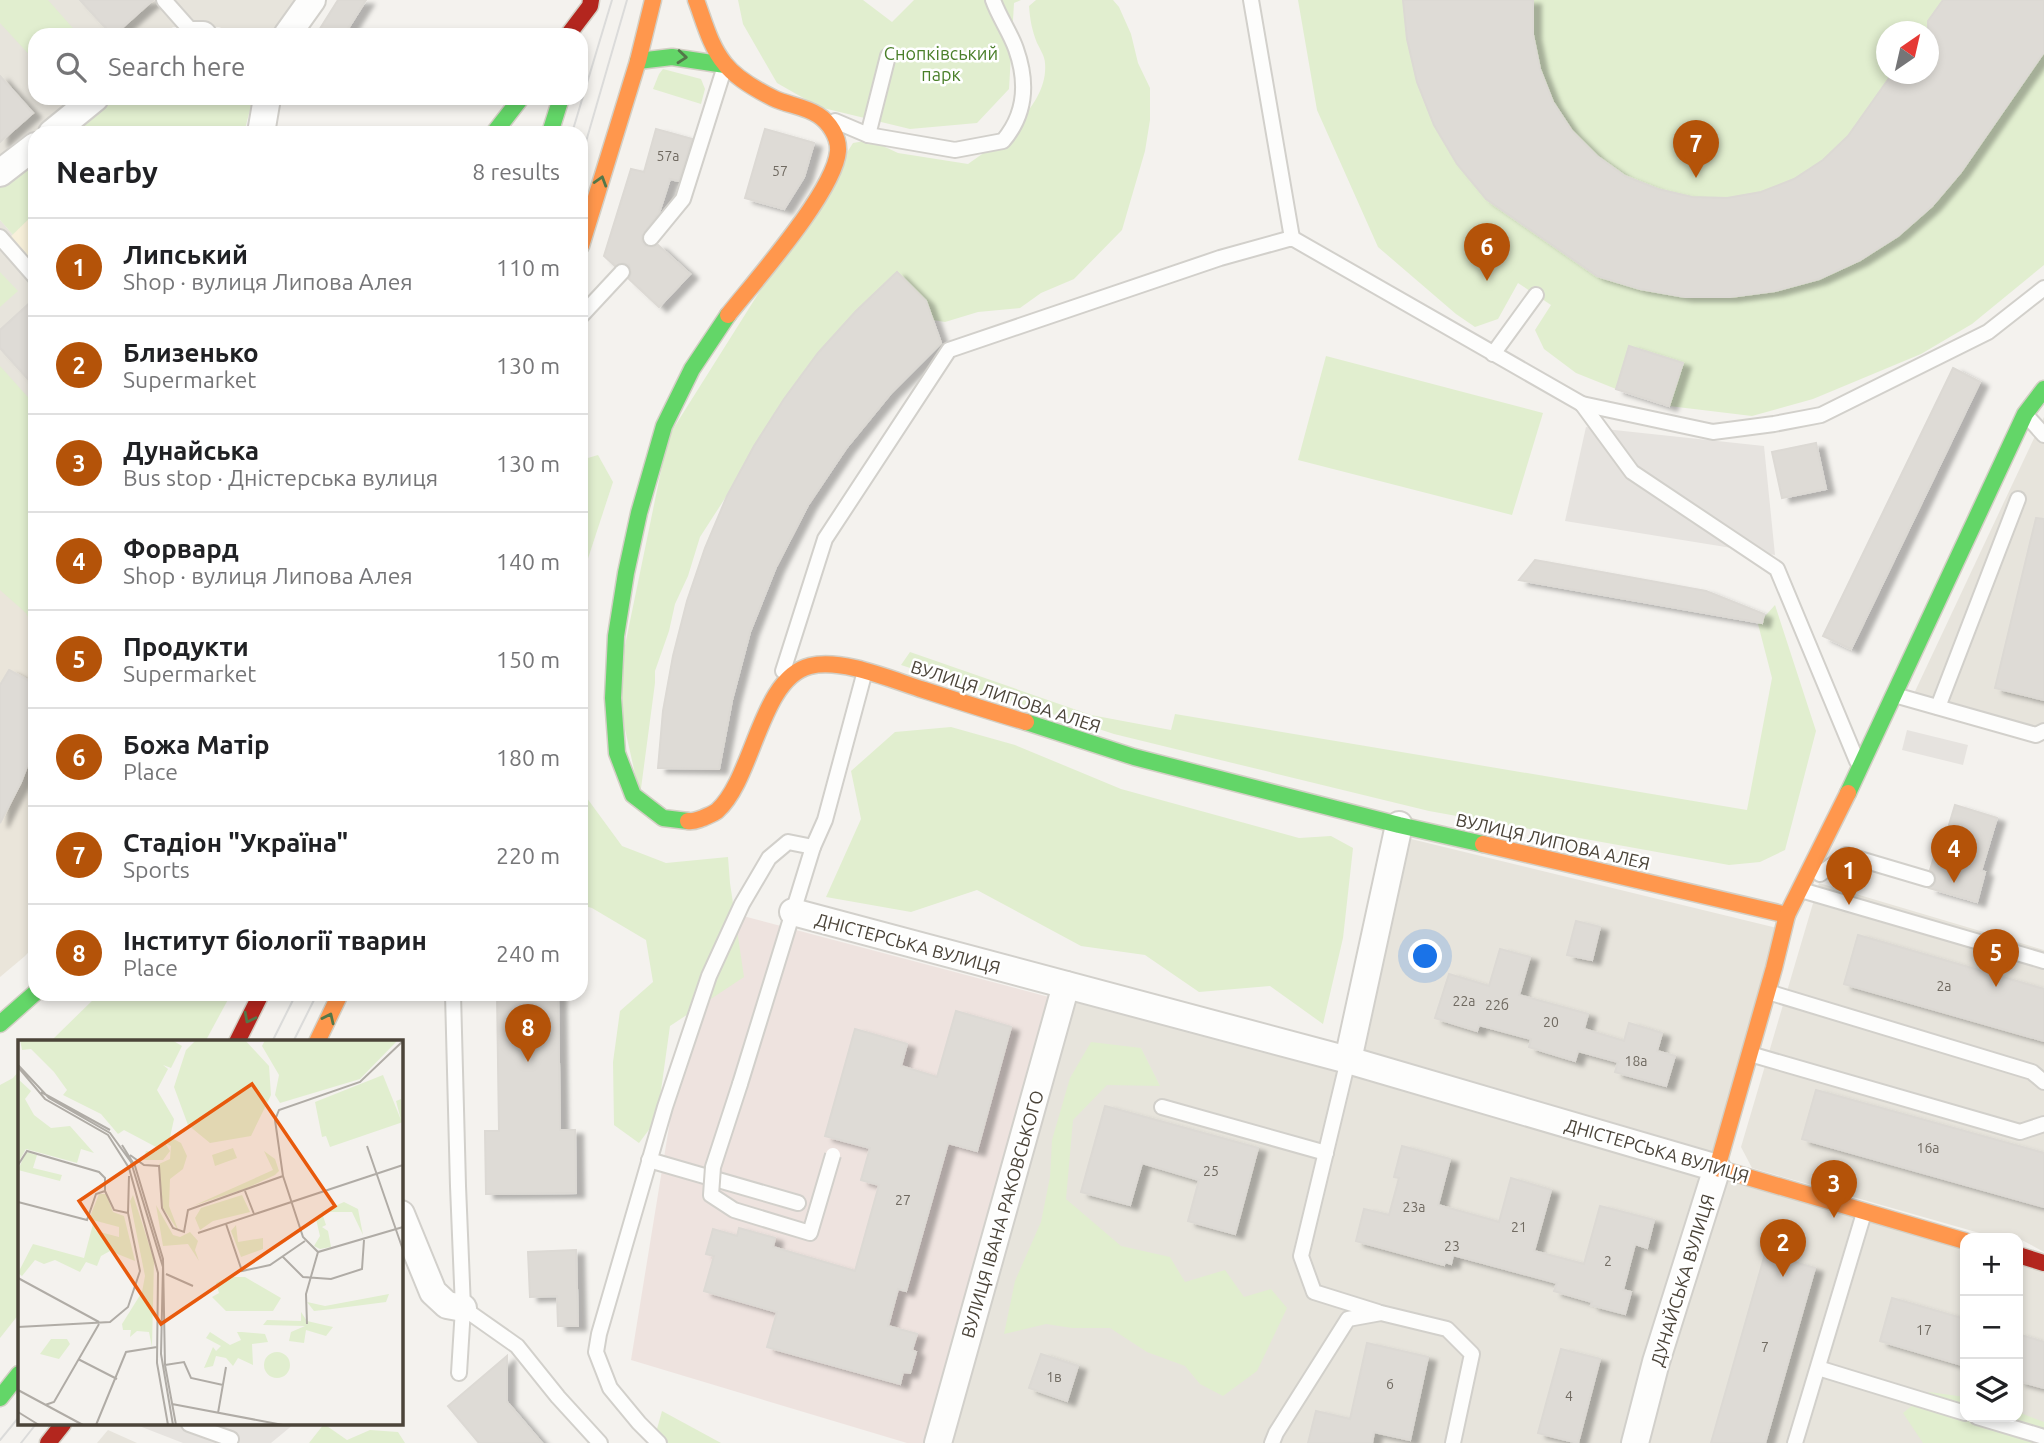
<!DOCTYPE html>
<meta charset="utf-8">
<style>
body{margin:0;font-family:Ubuntu,sans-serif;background:#f2f2f2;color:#202124}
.controls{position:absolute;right:21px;bottom:21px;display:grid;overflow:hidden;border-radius:14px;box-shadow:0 4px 10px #0003}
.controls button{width:63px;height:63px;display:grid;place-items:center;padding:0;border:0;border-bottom:2px solid #e0e0e0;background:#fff;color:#202124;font:35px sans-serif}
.compass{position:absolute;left:1876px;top:21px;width:63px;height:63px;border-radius:50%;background:#fff;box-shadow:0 4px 10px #0003;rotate:34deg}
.you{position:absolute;left:1426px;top:957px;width:24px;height:24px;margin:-18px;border:5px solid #fff;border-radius:50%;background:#1a73e8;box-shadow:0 0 0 10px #1a73e833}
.badge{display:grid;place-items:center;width:46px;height:46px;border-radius:50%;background:#b45309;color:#fff;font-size:23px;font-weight:700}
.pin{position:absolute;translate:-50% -58px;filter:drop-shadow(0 2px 4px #0008)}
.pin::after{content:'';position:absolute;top:37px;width:24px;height:21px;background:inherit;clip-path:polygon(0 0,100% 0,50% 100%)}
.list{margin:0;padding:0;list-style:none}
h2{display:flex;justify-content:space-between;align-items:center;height:91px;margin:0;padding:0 28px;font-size:30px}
h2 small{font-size:23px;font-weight:400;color:#757577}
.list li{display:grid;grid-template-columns:46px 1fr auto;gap:21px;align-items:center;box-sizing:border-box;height:98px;padding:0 28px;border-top:2px solid #e0e0e0}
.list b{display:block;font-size:26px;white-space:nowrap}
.list p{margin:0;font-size:23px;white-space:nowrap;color:#757577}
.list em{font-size:23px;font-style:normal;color:#757577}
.icon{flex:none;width:38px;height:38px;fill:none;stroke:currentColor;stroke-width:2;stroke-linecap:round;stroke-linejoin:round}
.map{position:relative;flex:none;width:2044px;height:1443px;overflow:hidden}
.search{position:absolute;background:#fff;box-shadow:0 4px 10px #0003;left:28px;top:28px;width:560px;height:77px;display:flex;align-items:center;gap:18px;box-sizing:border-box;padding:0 24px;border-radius:21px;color:#757577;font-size:26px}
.panel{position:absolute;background:#fff;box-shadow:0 4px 10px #0003;left:28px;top:126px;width:560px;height:875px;border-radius:21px}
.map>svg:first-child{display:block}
</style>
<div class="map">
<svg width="2044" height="1443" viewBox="0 0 2044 1443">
<defs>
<filter id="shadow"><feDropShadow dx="8" dy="4.5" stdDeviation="2" flood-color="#0004"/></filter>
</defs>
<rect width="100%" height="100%" fill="#f4f2ee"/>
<g fill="#e7e4dc">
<polygon points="0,0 297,0 270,35 238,35 219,27 173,27 162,35 35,35 35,98 84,98 41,133 35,133 35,138 0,166"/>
<polygon points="0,220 35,260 35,517 0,521"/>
<polygon points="2044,417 2044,735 1910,702"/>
<polygon points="1407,838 1777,928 1707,1175 1965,1248 1965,1417 2018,1417 2018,1263 2044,1271 2044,1443 951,1443 1071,997 1354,1073"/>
<polygon points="1819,883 2044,950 2044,1252 2018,1238 1997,1238 1752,1168 1741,1147"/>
<polygon points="108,1430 137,1443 97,1443"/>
</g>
<polygon fill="#eae5da" points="0,584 35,618 35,945 25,956 0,977"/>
<polygon fill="#eee3df" points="705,906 1049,997 932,1443 907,1443 631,1360"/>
<g fill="#e1eecf" fill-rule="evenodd">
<polygon points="0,0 48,0 79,35 35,35 35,61 0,23"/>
<polygon points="738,0 863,0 892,22 914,0 1021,0 1014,3 1009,89 977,123 910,129 819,107 777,83 743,24"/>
<path d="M1036,0H1113L1119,7L1131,34L1138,63L1150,88V120L1145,151L1122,230L1074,279L1041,293L1020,308L978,312L945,322L921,318L751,458L700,537L688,576L675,604L669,631L655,671V683L640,796L616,689L668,437L853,143L870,140L898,153L968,164C998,143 1049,105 1045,63C1045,57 1040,49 1037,43C1032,30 1030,20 1029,6Z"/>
<path d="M1298,0H2044V265L1972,324L1921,354L1813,399L1752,416L1669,406L1616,389L1576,373L1544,349L1535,330L1551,305L1518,283L1498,319L1475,327L1456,314L1378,247L1317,110ZM1886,32H1928V74H1886Z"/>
<polygon points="663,69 701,79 705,89 701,104 653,89 659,74"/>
<polygon points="118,98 253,98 244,133 71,133"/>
<polygon points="35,161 35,260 0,220 0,188"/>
<polygon points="0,272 18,291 0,307"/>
<polygon points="1326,356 1543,413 1512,515 1298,460"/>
<polygon points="0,366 35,405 35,630 26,613 0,590"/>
<polygon points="598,455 613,482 581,580 581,460"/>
<polygon points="1775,605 1816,731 1785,850 1760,862 1729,865 1429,811 1114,734 901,665 910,652 1091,715 1171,730 1175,714 1747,810 1772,678 1758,624"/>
<polygon points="951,727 1015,745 1121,789 1299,838 1331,836 1353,848 1343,938 1323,1024 1270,986 1199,992 1145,955 1081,946 977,890 911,912 826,897 861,819 851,771 895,732"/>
<polygon points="581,790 622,846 666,863 728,857 730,883 744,977 670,1026 657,1119 639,1143 614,1125 613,1062 620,1011 653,982 646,940 592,908 581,905"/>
<polygon points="99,994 231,994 205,1042 50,1042"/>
<polygon points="1091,1042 1141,1048 1160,1086 1107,1085 1073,1120 1066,1199 1121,1246 1170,1257 1185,1282 1225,1270 1244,1297 1271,1289 1287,1308 1257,1371 1223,1396 1200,1384 1185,1366 1147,1352 1110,1328 1072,1328 1046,1324 1004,1334 1015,1281 1041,1222 1050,1177 1052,1140 1070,1078"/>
<polygon points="19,1071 19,1314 0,1338 0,1085 13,1078"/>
<polygon points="1929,1392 1965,1397 1965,1417 2018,1417 2018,1412 2044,1422 2044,1443 1923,1443 1903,1413"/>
<polygon points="662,1411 721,1443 653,1443"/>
<polygon points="324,1424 347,1440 370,1430 398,1432 405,1443 309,1443"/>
</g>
<polygon fill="#f7f0da" points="35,213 35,277 5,242"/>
<g fill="#e6e3df">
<polygon points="1586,427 1764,446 1775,555 1565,521"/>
<polygon points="1907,730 1968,745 1963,765 1902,750"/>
<polygon points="134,1424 294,1424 271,1443 183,1443"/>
</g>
<g fill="#dedbd6" stroke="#dcd9d4" stroke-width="2" filter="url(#shadow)">
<polygon points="80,0 153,0 114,35 112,35"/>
<polygon points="338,0 366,0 344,35 316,35"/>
<polygon points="1403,0 1533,0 1533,35 1540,69 1553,102 1572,131 1597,156 1625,176 1658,189 1692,197 1727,198 1761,192 1794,179 1823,160 1848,136 1892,74 1928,74 1928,21 1943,0 2044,0 2044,52 1961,172 1932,206 1898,236 1860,260 1819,279 1775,291 1730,297 1685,297 1640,289 1597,276 1486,199 1457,164 1434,125 1417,82 1407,39"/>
<polygon points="0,76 33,113 0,142"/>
<polygon points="656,129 692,139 679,181 670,179 659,213 642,236 642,241 645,246 654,247 658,245 690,274 659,307 629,279 631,273 629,265 623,263 615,266 604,256 631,169 644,172"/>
<polygon points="765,129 814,143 804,177 784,209 745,198"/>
<polygon points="897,272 926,301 941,343 891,393 847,447 808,505 776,567 750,632 732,700 719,769 658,768 663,711 673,656 687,601 705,548 727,496 754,446 784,399 818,353 856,311"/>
<polygon points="35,298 35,387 0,348 0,330"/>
<polygon points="1629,346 1683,363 1669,406 1616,389"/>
<polygon points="1953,368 1980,382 1851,649 1823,636"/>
<polygon points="1816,443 1826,489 1782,498 1772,452"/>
<polygon points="2036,518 2044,519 2044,700 1995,688"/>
<polygon points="1535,560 1706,591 1764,614 1762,623 1519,580"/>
<polygon points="9,670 35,684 31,696 35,699 35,745 21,782 0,823 0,685"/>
<polygon points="1955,805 1997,818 1981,871 1985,872 1977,902 1929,888 1936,881 1934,873 1930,870 1934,857 1939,858"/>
<polygon points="1576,921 1600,927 1592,960 1567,955"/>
<polygon points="1858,935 2044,989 2044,1041 1844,984"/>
<polygon points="1500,949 1530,957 1519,995 1588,1014 1584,1029 1624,1041 1629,1023 1662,1033 1657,1051 1675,1056 1666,1086 1615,1072 1618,1062 1578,1051 1575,1061 1529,1047 1531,1039 1479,1025 1477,1031 1435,1018 1449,974 1489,986"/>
<polygon points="497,994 558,994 560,1130 575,1130 576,1193 486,1194 485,1131 499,1131"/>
<polygon points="956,1011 1011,1027 977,1151 948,1143 906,1291 898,1289 888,1326 917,1334 912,1350 916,1352 910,1373 903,1372 900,1384 767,1347 777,1312 704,1291 714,1256 706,1254 713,1229 737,1236 739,1228 775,1238 773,1247 855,1271 879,1185 861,1180 870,1148 825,1136 855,1029 907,1044 901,1066 937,1077"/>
<polygon points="1816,1090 2044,1153 2044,1207 1802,1139"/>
<polygon points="1105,1106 1258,1148 1235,1234 1188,1221 1199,1180 1142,1163 1130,1205 1081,1192"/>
<polygon points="1402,1146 1450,1159 1438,1205 1499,1222 1511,1178 1551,1190 1534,1251 1584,1264 1600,1206 1654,1220 1647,1248 1635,1244 1623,1290 1631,1292 1625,1314 1591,1305 1592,1302 1554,1291 1557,1283 1453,1255 1451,1264 1445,1262 1444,1265 1356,1241 1364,1209 1389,1215 1399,1178 1394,1177"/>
<polygon points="576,1250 578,1326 558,1326 557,1296 530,1297 528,1252"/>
<polygon points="1765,1254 1815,1268 1765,1443 1711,1443"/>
<polygon points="1892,1298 1965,1319 1965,1366 1880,1341"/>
<polygon points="2018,1334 2044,1342 2044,1388 2018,1381"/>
<polygon points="1367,1343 1428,1357 1410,1440 1374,1432 1372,1443 1308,1443 1316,1411 1350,1419"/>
<polygon points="1561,1349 1600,1359 1578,1443 1538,1433"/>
<polygon points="1041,1354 1078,1366 1067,1401 1029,1388"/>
<polygon points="507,1356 507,1402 542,1443 479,1443 448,1406"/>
</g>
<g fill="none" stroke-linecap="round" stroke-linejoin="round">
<g stroke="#d2d0cb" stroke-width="18">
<g id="lane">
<polyline points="164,0 194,34"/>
<polyline points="1251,0 1292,238"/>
<path d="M835,121L868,135L955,150L1003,141C1026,114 1028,83 1016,49C1010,32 999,17 993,0"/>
<polyline points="868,135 888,56"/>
<polyline points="0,237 35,277"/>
<polyline points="651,238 683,199 725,66"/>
<polyline points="581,316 622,272"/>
<polyline points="1493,354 1536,295"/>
<polyline points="1582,404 1632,472 1777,569 1857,761"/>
<polyline points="2026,415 2044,435"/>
<polyline points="783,671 825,539 949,350 1220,258 1292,238 1582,404 1713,432 1774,424 1821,415 1988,332 2044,288"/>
<polyline points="1898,696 2036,735 2044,731"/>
<polyline points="1938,707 2018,499"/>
<polyline points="813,847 825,820 865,671"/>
<polyline points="1820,874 1846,855 1927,879"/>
<polyline points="1801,890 2044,961"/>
<polyline points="1768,992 2032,1072 2044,1082"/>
<polyline points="453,994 458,1186 463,1308 459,1373"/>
<polyline points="1750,1054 2020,1132 2044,1124"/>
<polyline points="1348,1060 1301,1256 1314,1292 1378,1312"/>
<polyline points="1162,1107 1326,1153"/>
<polyline points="649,1160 798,1203"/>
<polyline points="463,1308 517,1346 558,1397 600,1443"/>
<polyline points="1818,1368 1965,1413"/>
<polyline points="1977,1417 2044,1437"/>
<polyline points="189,1424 231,1439"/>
<polyline points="659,1443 639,1423 610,1388 596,1352 599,1334 665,1107 709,976 742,904 769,858 788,842 813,847 740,1084"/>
<polyline points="1272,1443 1276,1433 1348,1319 1381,1313 1447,1329 1472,1354 1453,1443"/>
<polyline points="1795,1443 1864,1213"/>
</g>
</g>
<g stroke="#d2d0cb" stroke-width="30">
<g id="street">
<polyline points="191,35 203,35"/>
<polyline points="287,35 312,0"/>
<polyline points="52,133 95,98"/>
<polyline points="261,133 267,98"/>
<polyline points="0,173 35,146"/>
<polyline points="793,912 1348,1060 1717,1168 1656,1362 1635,1443"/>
<polyline points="1348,1060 1399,825"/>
<polyline points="401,1214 433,1292 447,1305 463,1308"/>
<polyline points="938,1443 1066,985"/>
</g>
</g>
<g stroke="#d3cfc5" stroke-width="19">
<g id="fast">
<polyline points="638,61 672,57 725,65"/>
<polyline points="494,133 521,98"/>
<polyline points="550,133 561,98"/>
<polyline points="1026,722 1134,757 1399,825 1483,844"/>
<polyline points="1848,793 2025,414 2044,389"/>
<polyline points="688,821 663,818 633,795 617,753 613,698 616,636 626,573 639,513 664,426 692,369 728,315"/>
<polyline points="0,1024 35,993"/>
<polyline points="0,1398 19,1374"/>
</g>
</g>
<g stroke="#d3cfc5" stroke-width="19">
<g id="slow">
<path d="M696,0C704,21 710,46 725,64C736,78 757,90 773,98C787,105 804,106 818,115C829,122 839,137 838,151C835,191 755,281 728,315"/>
<polyline points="581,246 638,61 653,0"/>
<path d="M688,821C694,822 697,820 703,818C707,816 713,814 717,811C754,778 760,678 810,666C843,658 892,680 924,690C958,701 992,712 1026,722"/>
<polyline points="1483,844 1787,915 1848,793"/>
<polyline points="1787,915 1774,968 1717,1168 1965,1241"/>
<polyline points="317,1042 340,994"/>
</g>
</g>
<g stroke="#d3cfc5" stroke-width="19">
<g id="jam">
<polyline points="568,35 590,6 591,0"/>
<polyline points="237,1042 261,994"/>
<polyline points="2018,1255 2044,1263"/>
<polyline points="48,1443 63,1424"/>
</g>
</g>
<use href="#lane" stroke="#fdfdfc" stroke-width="14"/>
<use href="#street" stroke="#fdfdfc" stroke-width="26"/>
<use href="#fast" stroke="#63d668" stroke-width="16"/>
<use href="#slow" stroke="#ff974d" stroke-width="16"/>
<use href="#jam" stroke="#b3261e" stroke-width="16"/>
<g stroke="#dbdbda" stroke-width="2">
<polyline points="572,133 612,0"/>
<polyline points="581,159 627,0"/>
<polyline points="272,1042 296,994"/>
<polyline points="293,1042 317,994"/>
<polyline points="0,1440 19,1417"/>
<polyline points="21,1443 36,1424"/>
</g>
<g stroke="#d2d0cb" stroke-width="18" stroke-linecap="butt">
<polyline id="lane-bridge" points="740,1084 713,1167 711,1195 734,1210 810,1233 833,1155"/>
</g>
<use href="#lane-bridge" stroke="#fdfdfc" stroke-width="14"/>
</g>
<defs><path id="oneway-chevron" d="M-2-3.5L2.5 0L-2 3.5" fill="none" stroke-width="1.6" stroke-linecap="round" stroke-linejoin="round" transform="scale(1.75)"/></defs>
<g stroke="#537749">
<use href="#oneway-chevron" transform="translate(682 57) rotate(5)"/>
<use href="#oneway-chevron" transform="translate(601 181) rotate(-73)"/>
<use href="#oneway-chevron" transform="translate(249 1018) rotate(117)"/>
<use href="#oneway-chevron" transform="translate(329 1018) rotate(-65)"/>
</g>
<g text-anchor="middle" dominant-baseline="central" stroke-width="5" stroke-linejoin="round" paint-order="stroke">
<g font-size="14" fill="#706a61">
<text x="668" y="156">57а</text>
<text x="780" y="171">57</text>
<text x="1944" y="986">2а</text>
<text x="1464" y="1001">22а</text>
<text x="1497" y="1005">22б</text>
<text x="1551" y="1022">20</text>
<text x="1636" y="1061">18а</text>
<text x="1928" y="1148">16а</text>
<text x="1211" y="1171">25</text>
<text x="903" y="1200">27</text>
<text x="1414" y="1207">23а</text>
<text x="1519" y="1227">21</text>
<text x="1452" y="1246">23</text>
<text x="1608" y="1261">2</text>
<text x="1924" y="1330">17</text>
<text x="1765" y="1347">7</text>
<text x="1054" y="1377">1в</text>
<text x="1390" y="1384">6</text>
<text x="1569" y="1396">4</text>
</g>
<g font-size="18" fill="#4a7f2a" stroke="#fff">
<text x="941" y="53">Снопківський<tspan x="941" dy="21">парк</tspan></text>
</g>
<g font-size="18" fill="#4b4439" stroke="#fff">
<text transform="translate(1006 696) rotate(18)">ВУЛИЦЯ ЛИПОВА АЛЕЯ</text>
<text transform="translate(1553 841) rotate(13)">ВУЛИЦЯ ЛИПОВА АЛЕЯ</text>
<text transform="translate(908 943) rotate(15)">ДНІСТЕРСЬКА ВУЛИЦЯ</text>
<text transform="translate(1657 1150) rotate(16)">ДНІСТЕРСЬКА ВУЛИЦЯ</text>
<text transform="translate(1002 1214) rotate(-74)">ВУЛИЦЯ ІВАНА РАКОВСЬКОГО</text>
<text transform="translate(1682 1280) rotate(-73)">ДУНАЙСЬКА ВУЛИЦЯ</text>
</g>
</g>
<g transform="translate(18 1040)">
<rect width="385" height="385" fill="#f4f2ee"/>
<path d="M2,0H154L164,6L153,28L145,25L150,29L139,50L156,79L152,97L163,103L169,116L165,129L152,139L151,166L161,192L145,168L141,124L152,119L153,106L147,103L152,111L145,120H125L128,111L138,112V107L106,90L100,94L83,74L45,55L49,50L36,32L13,9L4,10ZM178,0H227L251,26L253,55L233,96L192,103L170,85L156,47L168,10ZM247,0H380L342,39L262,63L257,55L261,35L244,6ZM365,35L383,80L378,61L383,59L385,82L312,107L308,96L304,97L297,62ZM0,39L13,51L7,59L16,75L33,88L52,86L76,113L63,109L59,123L8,109L0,123ZM215,108L219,118L197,126L194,115ZM246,111L257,119L261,131L257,135L229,148L175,166L255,130ZM8,112L19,115L15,128L44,135L42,141L0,130ZM81,154H88L95,172L106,176L117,221L92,211L83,216L79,226L68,222L62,232L37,220L26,224L17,220L4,236L0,233L15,204L66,218L75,184L78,191L101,197V187L71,179ZM115,155L136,220L134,307L131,292L119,291L112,297L113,290H105L104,284L124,252L127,236L112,161ZM224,155L232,172L195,181L182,190L177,178L183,168ZM326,162L340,169L345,195L334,172H303ZM138,165L155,195L162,197L172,192L180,201L177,210L181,221L170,204L145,206ZM305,176L308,185L304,187L310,191L313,207L302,209L296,206L302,196L298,179ZM218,185L220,202L245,198V209L223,217L213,191ZM211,237H227L263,258L255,271H208L194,257L201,253L198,243ZM371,254L368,262L314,269L296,271L289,262L307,266ZM283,272L289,281L315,287L308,296L288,290L286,303L271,301L273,292L287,286L245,285L249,280L283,281ZM192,292L212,305L223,300L219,292H224L247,294L250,302L234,304L235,325L220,318L215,326L208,318L198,316L195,326L186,328L195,307L198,311L203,306L188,298ZM33,299H49L52,304L41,319L22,314ZM246 325a13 13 0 1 1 26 0a13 13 0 1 1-26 0Z" fill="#e1eecf"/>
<path fill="none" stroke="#b0aca6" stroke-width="2" d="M0,25L31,58L92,93L113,122L145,227L143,314L155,385M0,27L27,59L90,95L111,128L140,233L139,323L150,385M23,52L92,90M104,105L117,126L145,219L147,325L158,385M349,106L385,210M112,115L126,125L141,126L144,168L155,188L166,192L170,170L265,136L257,80L261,70L342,42L385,1M0,125L9,111L81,132L87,138V151L96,170L110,173M265,136L285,197L300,212L385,187M227,151L236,174M0,162L69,180L78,154L87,151M208,184L224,231L252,225L287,201M180,193L385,125M264,216L285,237L313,239L344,229L346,200M148,234L175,246M0,238L81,282M289,284L288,254L300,212M0,287L92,282L110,267L122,231L110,173L111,136M60,319L99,339M147,325L166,322L173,338L205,345M0,350L65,385M154,364L265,385M27,365L36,362L81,284M0,372L21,385M200,373L208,327M78,385L108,312L139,307"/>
<path fill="#e8590c" fill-opacity="0.15" stroke="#e8590c" stroke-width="3.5" d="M234,44L317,166L143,284L61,161Z"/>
<rect width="385" height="385" fill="none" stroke="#4b4439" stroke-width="3.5"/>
</g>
</svg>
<div class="controls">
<button>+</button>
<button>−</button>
<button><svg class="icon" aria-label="layers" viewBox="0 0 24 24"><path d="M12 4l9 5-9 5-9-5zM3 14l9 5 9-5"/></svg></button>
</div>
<svg class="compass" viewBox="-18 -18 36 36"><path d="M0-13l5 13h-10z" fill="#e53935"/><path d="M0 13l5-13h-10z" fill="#757577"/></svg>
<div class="you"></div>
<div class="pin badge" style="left:1849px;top:905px">1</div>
<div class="pin badge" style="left:1783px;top:1277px">2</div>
<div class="pin badge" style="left:1834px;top:1218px">3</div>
<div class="pin badge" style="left:1954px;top:883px">4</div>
<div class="pin badge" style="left:1996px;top:987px">5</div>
<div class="pin badge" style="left:1487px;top:281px">6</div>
<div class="pin badge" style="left:1696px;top:178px">7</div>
<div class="pin badge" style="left:528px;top:1062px">8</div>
<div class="search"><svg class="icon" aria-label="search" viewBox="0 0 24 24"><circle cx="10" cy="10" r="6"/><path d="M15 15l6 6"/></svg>Search here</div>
<section class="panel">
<h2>Nearby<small>8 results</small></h2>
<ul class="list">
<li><span class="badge">1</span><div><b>Липський</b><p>Shop · вулиця Липова Алея</p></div><em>110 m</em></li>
<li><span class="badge">2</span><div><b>Близенько</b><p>Supermarket</p></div><em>130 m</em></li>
<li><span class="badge">3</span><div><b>Дунайська</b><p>Bus stop · Дністерська вулиця</p></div><em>130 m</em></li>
<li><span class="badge">4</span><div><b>Форвард</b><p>Shop · вулиця Липова Алея</p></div><em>140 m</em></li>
<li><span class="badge">5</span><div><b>Продукти</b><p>Supermarket</p></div><em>150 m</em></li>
<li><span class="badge">6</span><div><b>Божа Матір</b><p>Place</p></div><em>180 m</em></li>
<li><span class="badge">7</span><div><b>Стадіон &quot;Україна&quot;</b><p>Sports</p></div><em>220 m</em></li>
<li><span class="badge">8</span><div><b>Інститут біології тварин</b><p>Place</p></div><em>240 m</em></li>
</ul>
</section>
</div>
